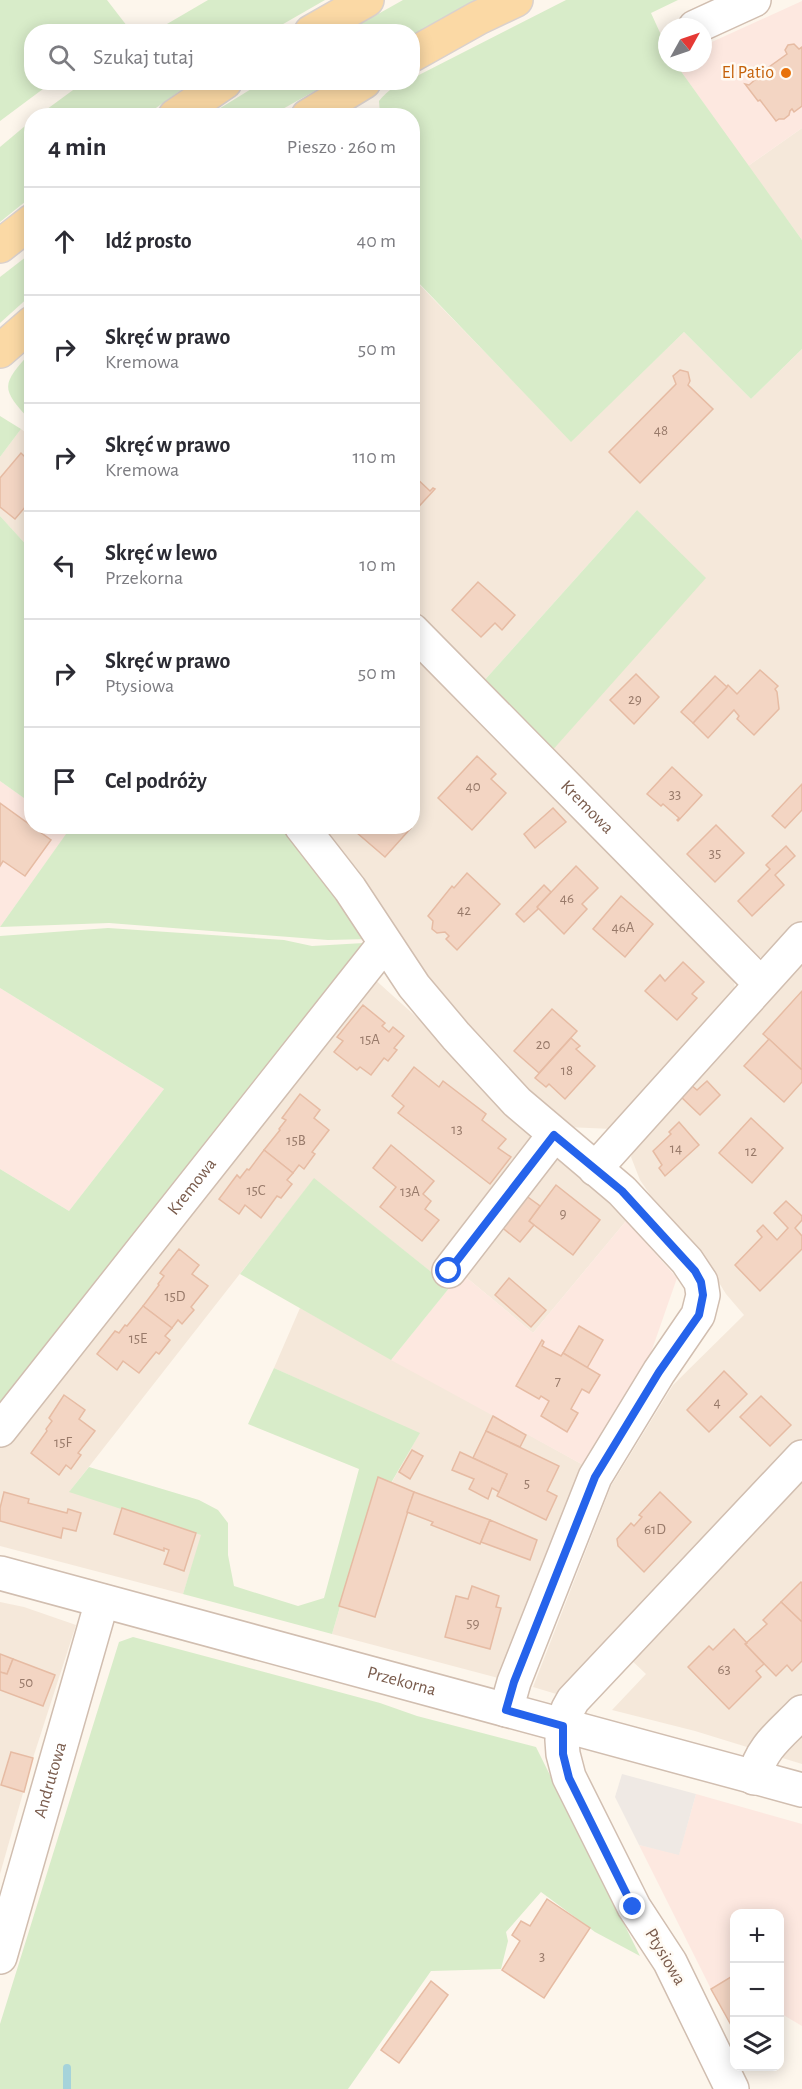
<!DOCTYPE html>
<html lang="pl">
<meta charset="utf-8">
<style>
body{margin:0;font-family:"Alegreya Sans",sans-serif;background:#f7f7f7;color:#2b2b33}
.controls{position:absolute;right:18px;bottom:18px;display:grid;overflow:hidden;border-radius:12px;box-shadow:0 3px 15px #0003}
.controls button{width:54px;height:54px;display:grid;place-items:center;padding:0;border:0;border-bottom:2px solid #e1e1e2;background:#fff;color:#2b2b33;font:30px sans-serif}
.compass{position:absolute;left:658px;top:18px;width:54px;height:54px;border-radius:50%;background:#fff;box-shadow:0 3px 15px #0003;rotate:50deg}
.stop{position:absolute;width:18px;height:18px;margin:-14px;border:4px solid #2563eb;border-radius:50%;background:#fff}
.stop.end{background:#2563eb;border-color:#fff;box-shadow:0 2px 6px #0008}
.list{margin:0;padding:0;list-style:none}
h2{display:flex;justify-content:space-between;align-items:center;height:78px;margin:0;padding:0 24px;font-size:26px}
h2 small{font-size:20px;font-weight:400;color:#7c7c81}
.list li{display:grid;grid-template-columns:39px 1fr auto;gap:18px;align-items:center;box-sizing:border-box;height:108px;padding:0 24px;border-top:2px solid #e1e1e2}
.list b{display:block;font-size:22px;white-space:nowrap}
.list p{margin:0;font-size:20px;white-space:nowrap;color:#7c7c81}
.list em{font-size:20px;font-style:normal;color:#7c7c81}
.icon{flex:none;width:33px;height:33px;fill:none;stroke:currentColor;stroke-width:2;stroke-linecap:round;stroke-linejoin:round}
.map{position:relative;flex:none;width:802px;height:2089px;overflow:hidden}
.search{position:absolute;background:#fff;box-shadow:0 3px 15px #0003;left:24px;top:24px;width:396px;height:66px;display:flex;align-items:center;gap:15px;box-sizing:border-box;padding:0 21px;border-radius:24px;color:#7c7c81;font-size:22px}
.panel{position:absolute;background:#fff;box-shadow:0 3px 15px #0003;left:24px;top:108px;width:396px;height:726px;border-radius:24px}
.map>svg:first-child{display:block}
</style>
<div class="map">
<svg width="802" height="2089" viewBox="0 0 802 2089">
<rect width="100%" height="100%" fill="#fdf6ec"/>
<g fill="#f5e8da">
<polygon points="802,128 802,240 748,166"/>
<polygon points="412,277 571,441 684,332 751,399 802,349 802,921 770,956 751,958 550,753 637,510 482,683 413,612"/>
<polygon points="21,429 30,436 31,434 31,550 0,516 0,457"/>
<polygon points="413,647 734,976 735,996 613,1129 566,1127 524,1090 438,995 317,827 412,826"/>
<polygon points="802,962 802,1439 563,1696 533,1687 611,1486 673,1385 744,1315 726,1294 697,1247 651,1196 640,1180 631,1157 635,1146"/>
<polygon points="371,976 463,1059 542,1141 436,1276 314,1179 70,1491 202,1535 183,1594 0,1546 0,1409"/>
<polygon points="554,1151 599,1190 626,1221 533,1333 461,1273"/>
<polygon points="300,1308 585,1466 502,1679 332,1634 378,1477 392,1482 419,1434 274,1368"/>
<polygon points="802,1470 802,1764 695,1731 612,1710 646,1674 628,1657"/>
<polygon points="0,1602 24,1607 76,1625 33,1758 0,1874"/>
</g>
<g fill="#fde8e0">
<polygon points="802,1 802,128 748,166 675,63 703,63 703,46"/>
<polygon points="0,781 31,803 32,826 57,827 67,833 0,927"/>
<polygon points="0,988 164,1089 69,1211 0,1169"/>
<polygon points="626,1221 677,1278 647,1364 585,1466 391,1360 461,1273 533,1333"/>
<polygon points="696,1794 802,1824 802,2026 780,2013 780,1914 734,1914 734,2023 731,2025 711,1989 639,1845 679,1854"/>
</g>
<polygon fill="#efe9e4" points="622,1774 696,1794 679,1855 639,1845 615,1797"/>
<g fill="#d8ecc9">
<polygon points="0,0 107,0 127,26 120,31 32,32 32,82 51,83 0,121"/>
<polygon points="208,0 325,0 271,31 155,31"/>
<polygon points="403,0 484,0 413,37 412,32 346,32"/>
<path d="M566,0H678L651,13L667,48V63H675L802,240V349L751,399L684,332L571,442L413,277L412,116L380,115L379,101C388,90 398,82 412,82L413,78Z"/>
<polygon points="84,82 191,82 191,83 146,115 39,115"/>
<polygon points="261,83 261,82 329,83 272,115 209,115"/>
<polygon points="31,121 31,197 0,222 0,147"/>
<polygon points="31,253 31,295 0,323 0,277"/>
<path d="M31,352V421C0,388 1,385 31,352Z"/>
<polygon points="0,416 21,429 0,457"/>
<polygon points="637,510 706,578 550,753 482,683"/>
<polygon points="0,516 31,550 31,803 0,781"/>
<polygon points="284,826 317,863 370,939 328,940 109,923 0,927 66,834 57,827"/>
<polygon points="108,928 284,940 312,946 364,943 0,1409 0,1169 69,1211 164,1089 0,988 0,936"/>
<polygon points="314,1178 450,1287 391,1360 240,1274"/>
<polygon points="274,1368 420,1433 391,1483 378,1477 332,1634 183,1594 201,1535 69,1492 89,1467 199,1500 218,1510 228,1523 228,1555 234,1586 298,1606 324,1598 359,1469 248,1424"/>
<polygon points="133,1637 380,1703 417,1716 536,1747 640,1956 595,1932 541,1892 506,1932 508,1941 501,1969 431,1971 348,2089 0,2089 0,2024 119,1642"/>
</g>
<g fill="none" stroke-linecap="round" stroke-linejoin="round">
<polyline stroke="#a5d3da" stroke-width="8" points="67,2089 67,2068"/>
</g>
<g fill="#f3d5c3" stroke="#e6bba3" stroke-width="1.5">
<polygon points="794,44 799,49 802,47 802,106 794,112 792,109 790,111 789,115 784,119 779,119 776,121 760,100 758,101 745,84 749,85 757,78 754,73 757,67 762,66 766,69 787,54 785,50 788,45"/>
<polygon points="680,370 688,372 690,381 688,385 713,409 640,483 609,452 676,384 673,376"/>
<polygon points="32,450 32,499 15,519 0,507 0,478 21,453 25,457"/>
<polygon points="412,474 430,491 433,488 435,489 412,514"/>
<polygon points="478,582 515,615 502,630 495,623 481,637 452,610"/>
<polygon points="760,670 778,686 775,689 777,692 779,709 754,735 737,719 739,716 734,710 708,738 693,723 728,685 737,694"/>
<polygon points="636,674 659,697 634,724 610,700"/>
<polygon points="715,676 727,687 693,723 681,712"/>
<polygon points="477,756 496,774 491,779 506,793 472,830 438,798"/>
<polygon points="672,767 702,795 678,821 677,820 679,818 663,804 661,806 647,794"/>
<polygon points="802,784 802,810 785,828 772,816"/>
<polygon points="0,803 51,840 25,876 3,861 0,866"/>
<polygon points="553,808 566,822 535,848 524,834"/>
<polygon points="716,825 744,853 715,882 687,854"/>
<polygon points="349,826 409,826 411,828 385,857"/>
<polygon points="786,846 795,856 775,875 784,885 752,916 738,901 770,869 766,865"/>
<polygon points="576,866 598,888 582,904 587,909 564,934 537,907"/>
<polygon points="467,873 500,904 457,950 446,939 449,936 445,932 437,933 432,929 433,921 428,916 452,886 454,888"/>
<polygon points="544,885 551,892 537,907 538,909 524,922 516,914"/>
<polygon points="621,896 653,924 625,957 593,929"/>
<polygon points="683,962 704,982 692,994 697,998 677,1020 645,991 660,975 665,981"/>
<polygon points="802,991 802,1070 763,1034"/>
<polygon points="363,1005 385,1023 382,1026 389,1032 393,1027 404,1036 394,1048 397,1050 388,1061 384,1058 371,1075 360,1067 357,1070 334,1052 343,1041 337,1037"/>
<polygon points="552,1009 577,1031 539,1073 514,1051"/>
<polygon points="571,1038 580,1046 576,1049 595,1066 565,1099 549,1084 546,1087 535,1078"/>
<polygon points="769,1039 802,1070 802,1082 784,1102 744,1066"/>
<polygon points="414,1067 439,1087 443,1081 486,1114 482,1120 506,1139 498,1148 511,1157 490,1184 398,1113 404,1106 392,1096"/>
<polygon points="707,1081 720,1095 700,1115 679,1095 691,1085 697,1090"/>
<polygon points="300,1094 320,1110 314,1118 329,1130 312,1152 315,1154 304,1169 299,1165 293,1173 264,1150 280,1130 279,1129 286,1120 282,1118"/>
<polygon points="751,1118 783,1148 752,1183 719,1153"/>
<polygon points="679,1122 699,1145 665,1176 659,1168 662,1165 653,1151 671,1134 669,1132"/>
<polygon points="391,1145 434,1181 423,1194 431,1201 425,1209 439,1220 422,1241 380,1207 396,1187 373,1168"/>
<polygon points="264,1150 293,1173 287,1180 292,1184 281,1198 277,1196 261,1218 245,1205 239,1214 219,1199 237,1175 240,1178 247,1169 249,1170"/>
<polygon points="556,1185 600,1220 573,1255 529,1221"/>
<polygon points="525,1195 540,1206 529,1221 534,1225 520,1242 500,1226"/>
<polygon points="786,1201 802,1216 802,1220 795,1228 802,1236 802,1249 760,1291 735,1265 762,1237 757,1231 763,1225 777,1240 788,1228 774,1213"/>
<polygon points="179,1249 199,1265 192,1274 208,1286 191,1307 194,1310 182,1324 178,1320 172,1328 143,1306 159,1285 158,1284 164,1276 160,1273"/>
<polygon points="509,1278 546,1310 531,1327 495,1295"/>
<polygon points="143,1306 172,1328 165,1336 170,1340 159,1354 156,1352 139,1373 123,1361 117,1370 97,1354 115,1331 119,1333 125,1325 127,1326"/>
<polygon points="579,1326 603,1340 587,1368 563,1353"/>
<polygon points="542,1340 544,1342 542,1346 561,1356 563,1353 600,1375 589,1393 582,1389 571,1409 578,1413 567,1432 541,1416 549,1401 541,1396 539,1399 516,1386"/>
<polygon points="724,1371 747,1394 709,1432 687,1410"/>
<polygon points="64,1395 85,1410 79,1419 95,1431 78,1453 81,1455 71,1469 66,1465 59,1475 31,1453 47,1431 46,1429 52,1421 49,1418"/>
<polygon points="761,1396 791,1425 770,1446 740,1417"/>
<polygon points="493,1416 526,1435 520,1447 486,1431"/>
<polygon points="486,1431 559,1466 547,1491 557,1496 546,1520 497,1496 507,1474 473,1458"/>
<polygon points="412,1450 423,1456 410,1479 399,1472"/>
<polygon points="460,1452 507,1474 499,1492 492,1488 488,1499 469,1489 474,1479 452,1470"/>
<polygon points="378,1477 414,1492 375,1617 339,1606"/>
<polygon points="4,1492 29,1499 28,1503 67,1513 68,1509 81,1513 76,1531 63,1528 61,1538 0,1521 0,1508"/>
<polygon points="414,1492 490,1520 480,1544 431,1525 433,1522 407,1512"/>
<polygon points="660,1492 691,1522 644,1572 618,1546 617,1539 631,1523 634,1526 642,1517 639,1515"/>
<polygon points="122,1508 196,1533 184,1571 164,1564 169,1550 164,1548 164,1551 114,1534"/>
<polygon points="490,1520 537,1540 530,1560 481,1542"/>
<polygon points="801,1582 802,1583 802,1622 781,1602"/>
<polygon points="472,1586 499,1596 496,1607 501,1608 490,1649 445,1637 456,1596 468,1599"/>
<polygon points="781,1602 802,1622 802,1661 792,1671 787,1665 776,1676 745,1644 767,1624 763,1620"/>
<polygon points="734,1629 747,1643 745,1644 764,1664 756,1671 761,1677 729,1709 688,1667 709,1646 713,1650"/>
<polygon points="0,1654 13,1659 7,1674 0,1672"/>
<polygon points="13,1659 55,1675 43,1706 0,1690 0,1672 7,1674"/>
<polygon points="11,1752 33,1758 24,1792 1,1785"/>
<polygon points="547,1899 590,1928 544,1998 502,1970 520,1941 512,1935 521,1921 530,1926"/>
<polygon points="734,1975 734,2023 731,2025 711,1989"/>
<polygon points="431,1981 448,1995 399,2063 381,2050"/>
</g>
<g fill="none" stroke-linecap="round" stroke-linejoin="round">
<g stroke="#d1beb0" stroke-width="36">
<g id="minor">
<polyline points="695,27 754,0"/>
<path id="s1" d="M412,630L761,984"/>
<polyline points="301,826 350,889 414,986 456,1036 517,1102 622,1191 687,1261 701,1282 703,1295 698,1315 659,1372 595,1477 514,1682 506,1710"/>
<polyline points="595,1169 802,939"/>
<polyline points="449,1271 554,1135"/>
<path id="s2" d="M0,1430L385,943"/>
<path id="s3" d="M0,1573L802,1790"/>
<path d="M754,1778C761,1747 781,1734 802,1712"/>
<path id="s4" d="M0,1957L102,1601"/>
<polyline points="732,2089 670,1962 634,1907 569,1777 563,1754 562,1740 563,1726 568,1709 573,1700 802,1457"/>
</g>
</g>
<g stroke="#dad1cd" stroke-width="36">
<g id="major">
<polyline points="311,32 367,0"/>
<polyline points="412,55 478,18 516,0"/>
<polyline points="175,116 225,82"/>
<polyline points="308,116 364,82"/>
<polyline points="0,246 32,221"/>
<polyline points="0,351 32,323"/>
</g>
</g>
<use href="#minor" stroke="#fff" stroke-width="33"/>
<use href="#major" stroke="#fbd9a5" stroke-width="33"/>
</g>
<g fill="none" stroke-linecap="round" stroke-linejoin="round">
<polyline stroke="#2563eb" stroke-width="8" points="449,1271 554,1135 622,1191 695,1271 701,1282 703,1295 699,1315 659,1372 595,1477 514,1682 506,1710 563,1726 563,1754 569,1778 633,1907"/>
</g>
<circle fill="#e8710a" stroke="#fffaf3" stroke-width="2" cx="786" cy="73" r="6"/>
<g text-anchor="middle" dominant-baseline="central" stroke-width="5" stroke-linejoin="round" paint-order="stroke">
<g font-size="15" fill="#987a6a">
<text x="661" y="430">48</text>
<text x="635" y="699">29</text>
<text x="473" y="786">40</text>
<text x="675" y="794">33</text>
<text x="715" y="853">35</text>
<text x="567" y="898">46</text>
<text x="464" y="910">42</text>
<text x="623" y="927">46A</text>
<text x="370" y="1039">15A</text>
<text x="543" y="1044">20</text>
<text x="567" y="1070">18</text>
<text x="457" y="1129">13</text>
<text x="296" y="1140">15B</text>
<text x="676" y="1148">14</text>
<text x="751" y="1151">12</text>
<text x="256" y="1190">15C</text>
<text x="410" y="1191">13A</text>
<text x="563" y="1213">9</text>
<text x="175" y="1296">15D</text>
<text x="138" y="1338">15E</text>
<text x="558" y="1381">7</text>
<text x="717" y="1402">4</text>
<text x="63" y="1442">15F</text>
<text x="527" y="1483">5</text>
<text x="655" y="1529">61D</text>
<text x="473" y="1623">59</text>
<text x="724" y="1669">63</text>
<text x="26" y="1682">50</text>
<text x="542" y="1956">3</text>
</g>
<g font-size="18" fill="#c56008" stroke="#fffaf3" text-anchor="end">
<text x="774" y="73">El Patio</text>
</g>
<g font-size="18" fill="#7a5c4d" stroke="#fffaf3">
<text stroke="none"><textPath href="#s1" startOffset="249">Kremowa</textPath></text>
<text stroke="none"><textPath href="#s2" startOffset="310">Kremowa</textPath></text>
<text stroke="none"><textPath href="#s3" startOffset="416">Przekorna</textPath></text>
<text stroke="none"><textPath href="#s4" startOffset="184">Andrutowa</textPath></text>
<text transform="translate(665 1957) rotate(59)">Ptysiowa</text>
</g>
</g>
</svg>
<div class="controls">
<button>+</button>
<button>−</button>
<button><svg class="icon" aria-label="layers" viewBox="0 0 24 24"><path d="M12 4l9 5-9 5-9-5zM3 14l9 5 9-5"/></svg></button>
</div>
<svg class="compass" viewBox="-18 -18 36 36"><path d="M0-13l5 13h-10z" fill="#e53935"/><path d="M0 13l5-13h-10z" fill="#7c7c81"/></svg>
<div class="stop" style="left:449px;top:1271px"></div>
<div class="stop end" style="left:633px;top:1907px"></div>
<div class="search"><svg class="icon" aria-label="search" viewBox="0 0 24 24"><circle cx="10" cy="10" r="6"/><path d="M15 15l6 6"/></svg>Szukaj tutaj</div>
<section class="panel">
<h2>4 min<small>Pieszo · 260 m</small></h2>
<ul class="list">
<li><svg class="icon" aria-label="ahead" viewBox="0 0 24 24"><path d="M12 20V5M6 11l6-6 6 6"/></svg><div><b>Idź prosto</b></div><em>40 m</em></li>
<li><svg class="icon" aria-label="right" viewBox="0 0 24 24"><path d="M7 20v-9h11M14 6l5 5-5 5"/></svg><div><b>Skręć w prawo</b><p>Kremowa</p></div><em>50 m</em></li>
<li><svg class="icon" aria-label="right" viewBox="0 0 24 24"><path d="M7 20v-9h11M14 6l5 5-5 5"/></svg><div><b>Skręć w prawo</b><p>Kremowa</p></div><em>110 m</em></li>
<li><svg class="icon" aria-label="left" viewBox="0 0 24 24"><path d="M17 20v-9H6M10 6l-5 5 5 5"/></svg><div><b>Skręć w lewo</b><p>Przekorna</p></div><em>10 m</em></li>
<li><svg class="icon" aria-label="right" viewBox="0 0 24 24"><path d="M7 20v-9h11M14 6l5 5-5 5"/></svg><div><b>Skręć w prawo</b><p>Ptysiowa</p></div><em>50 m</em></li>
<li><svg class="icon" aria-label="arrive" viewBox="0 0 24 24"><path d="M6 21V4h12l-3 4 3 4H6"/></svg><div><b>Cel podróży</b></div></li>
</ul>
</section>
</div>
